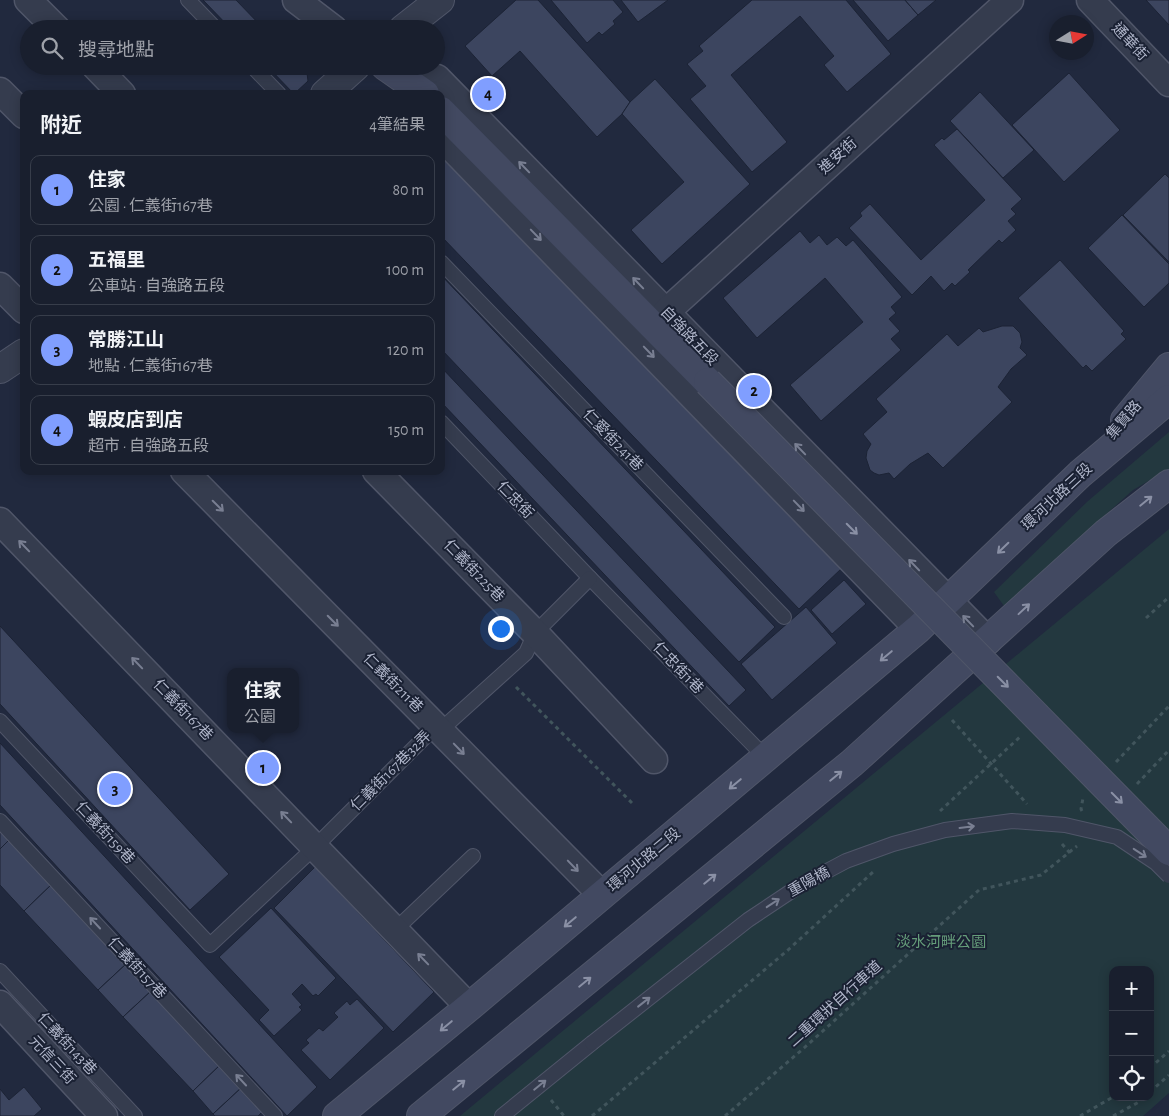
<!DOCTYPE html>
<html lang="zh-TW">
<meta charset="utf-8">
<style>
body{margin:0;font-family:"Alegreya Sans","Noto Sans TC",sans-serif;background:#262c3a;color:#f1f3f6}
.controls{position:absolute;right:15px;bottom:15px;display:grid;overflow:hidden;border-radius:10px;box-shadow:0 2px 12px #0003}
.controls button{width:45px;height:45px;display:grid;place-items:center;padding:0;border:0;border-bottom:1px solid #373d4a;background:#191f2e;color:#f1f3f6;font:25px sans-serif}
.compass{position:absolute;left:1049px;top:15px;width:45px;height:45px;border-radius:50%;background:#191f2e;box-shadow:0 2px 12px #0003;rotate:79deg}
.you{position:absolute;left:500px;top:628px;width:18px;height:18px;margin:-12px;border:4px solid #fff;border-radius:50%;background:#1a73e8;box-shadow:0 0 0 8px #1a73e833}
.badge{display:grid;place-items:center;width:32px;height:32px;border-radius:50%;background:#809eff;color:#111;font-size:16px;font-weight:700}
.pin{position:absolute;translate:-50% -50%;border:2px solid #fff;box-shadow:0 1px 5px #0006}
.popup{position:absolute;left:227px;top:668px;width:72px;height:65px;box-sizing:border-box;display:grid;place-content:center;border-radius:10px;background:#191f2e;filter:drop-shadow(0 1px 4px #0005);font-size:16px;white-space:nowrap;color:#9fa2aa}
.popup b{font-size:19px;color:#f1f3f6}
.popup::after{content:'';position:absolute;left:50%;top:100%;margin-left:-10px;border:10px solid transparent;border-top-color:#191f2e}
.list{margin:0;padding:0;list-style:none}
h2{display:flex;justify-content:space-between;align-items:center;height:65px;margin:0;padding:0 20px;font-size:21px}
h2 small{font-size:16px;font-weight:400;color:#9fa2aa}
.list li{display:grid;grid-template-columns:32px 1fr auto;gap:15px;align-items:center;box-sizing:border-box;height:70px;margin:0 10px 10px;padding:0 10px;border:1px solid #373d4a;border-radius:10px}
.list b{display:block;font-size:19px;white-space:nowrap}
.list p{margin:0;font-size:16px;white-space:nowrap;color:#9fa2aa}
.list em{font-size:16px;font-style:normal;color:#9fa2aa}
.icon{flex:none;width:28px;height:28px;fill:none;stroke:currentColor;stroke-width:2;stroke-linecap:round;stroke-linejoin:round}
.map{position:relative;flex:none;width:1169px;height:1116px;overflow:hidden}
.search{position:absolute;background:#191f2e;box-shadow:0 2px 12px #0003;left:20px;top:20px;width:425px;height:55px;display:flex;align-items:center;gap:12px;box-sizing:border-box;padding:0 18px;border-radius:28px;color:#9fa2aa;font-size:19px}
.panel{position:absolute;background:#191f2e;box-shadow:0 2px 12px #0003;left:20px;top:90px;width:425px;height:385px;border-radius:10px}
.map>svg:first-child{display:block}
</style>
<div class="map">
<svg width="1169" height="1116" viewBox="0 0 1169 1116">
<rect width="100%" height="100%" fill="#21293e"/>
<g fill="#23383f" fill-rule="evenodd">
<polygon points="1169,432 1169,469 1133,490 1004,606 994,592 1088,501"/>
<path d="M1169,529V1093L1143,1116H460ZM1113,970H1150V1097H1113Z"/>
</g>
<g fill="#3c455f" stroke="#1c2335">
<polygon points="203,0 236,0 264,29 231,29"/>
<polygon points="516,0 538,0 630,102 622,114 597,137 520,51 492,76 465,46"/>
<polygon points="551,0 613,0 623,12 613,21 615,24 602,35 599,32 587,43"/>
<polygon points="621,0 668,0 638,22"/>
<polygon points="752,0 846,0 891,54 847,92 824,65 834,56 800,16 731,75 787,142 752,172 690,99 706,86 687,64 703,51 699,46"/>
<polygon points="853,0 905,0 918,15 888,41"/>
<polygon points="905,0 936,0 918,15"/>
<polygon points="1146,0 1169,0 1169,25"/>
<polygon points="267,66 300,66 307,73 308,81 294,94"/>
<polygon points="1069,73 1120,130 1064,182 1012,125"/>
<polygon points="655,79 750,184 662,264 631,230 684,182 622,114 630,102"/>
<polygon points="980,92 1034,150 1003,178 950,121"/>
<polygon points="957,129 1022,199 1011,209 1016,214 1008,221 1016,230 1002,243 999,240 968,270 970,272 955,286 952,283 944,291 931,276 912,295 849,228 862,216 860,213 870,204 921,260 985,200 934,145 942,138 944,140"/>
<polygon points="441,150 842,568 799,609 441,236"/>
<polygon points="1165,174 1169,178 1169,262 1123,215"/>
<polygon points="1122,215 1169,264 1169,283 1144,307 1088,248"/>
<polygon points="800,231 810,243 819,235 827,245 837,237 846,246 853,240 902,297 891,307 896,313 889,319 900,331 891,339 901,350 821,421 790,385 863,322 825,278 757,338 723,298"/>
<polygon points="1060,260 1124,331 1121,334 1126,339 1092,371 1086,365 1083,368 1018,298"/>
<polygon points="441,275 775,627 739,662 441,349"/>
<polygon points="1002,326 1013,326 1020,333 1022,342 1020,348 1027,355 1011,369 998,387 1012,402 943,468 928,453 910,464 894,479 889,473 879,475 874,473 870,470 866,458 867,451 871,444 863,434 887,412 876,399 947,334 958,346 979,328 983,332"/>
<polygon points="441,367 746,690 729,706 441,402"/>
<polygon points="844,580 866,604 832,634 811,610"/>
<polygon points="806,607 837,643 772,700 741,664"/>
<polygon points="0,626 229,874 190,910 0,704"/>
<polygon points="0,743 317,1087 287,1116 0,805"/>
<polygon points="0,829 10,839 0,849"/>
<polygon points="10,839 52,884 24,911 0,885 0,849"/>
<polygon points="315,867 434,992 393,1032 274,908"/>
<polygon points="52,884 126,964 98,990 24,911"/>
<polygon points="271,908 336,978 318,996 316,994 313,996 302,984 292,994 302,1005 299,1007 302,1010 274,1036 259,1020 269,1010 219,957"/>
<polygon points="126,964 151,991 123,1017 98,990"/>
<polygon points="151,991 220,1065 193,1091 123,1017"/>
<polygon points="357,999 384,1028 330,1080 301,1050 309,1043 306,1040 319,1028 323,1031 338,1017 334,1013 347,1001 350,1005"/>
<polygon points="220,1065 241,1088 213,1114 193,1091"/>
<polygon points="24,1087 42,1109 34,1116 0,1116 0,1089 9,1100"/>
<polygon points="241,1088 263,1111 258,1116 215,1116 213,1114"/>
</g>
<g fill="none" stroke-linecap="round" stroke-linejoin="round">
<g stroke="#505669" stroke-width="16">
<g id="service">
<polyline points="188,0 216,29"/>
<polyline points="252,66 279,94"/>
<polyline points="441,262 784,617"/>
<polyline points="441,422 590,578 766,758"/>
<polyline points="0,721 210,945 315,847 436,726 445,726 526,653 535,633 590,578"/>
<polyline points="0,821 275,1116"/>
<polyline points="395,930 473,856"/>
<polyline points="0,971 135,1116"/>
<polyline points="502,1116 592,1043"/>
</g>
</g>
<g stroke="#505669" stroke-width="29">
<g id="minor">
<polyline points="28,0 57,29"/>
<polyline points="296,0 334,29"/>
<polyline points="1090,0 1169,83"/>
<polyline points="95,66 122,94"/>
<polyline points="402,66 437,78 988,641"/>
<polyline points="0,91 24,115"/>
<polyline points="441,137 918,629"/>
<polyline points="0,286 24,310"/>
<polyline points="666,312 1010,0"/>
<polyline points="184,471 602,895"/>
<polyline points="376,471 535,633 654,760"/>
<polyline points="0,521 469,1007"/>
<polyline points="0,1004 104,1116"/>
</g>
</g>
<g stroke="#505669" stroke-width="30">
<g id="tertiary">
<polyline points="403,29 440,0"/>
<polyline points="325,94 356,66"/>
<polyline points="0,369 24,353"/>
</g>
</g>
<g stroke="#505669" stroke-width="30">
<g id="secondary">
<polyline points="385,66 425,94"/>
<polyline points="441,111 708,382"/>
<polyline points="1125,420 1169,367"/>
<polyline points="337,1116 469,1007 918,629 1080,474 1169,399"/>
<polyline points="421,1116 852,763 1106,533 1169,484"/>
</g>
</g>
<g stroke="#41555c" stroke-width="3" stroke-dasharray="4 4" stroke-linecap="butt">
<polyline points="1146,618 1169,597"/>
<polyline points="516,687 632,803"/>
<polyline points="952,720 1027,804"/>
<polyline points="1116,762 1169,706"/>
<polyline points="1137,784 1169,750"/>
<polyline points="940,811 1022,735"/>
<polyline points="1082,811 1081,809 1083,798"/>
<polyline points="1062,844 1070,853"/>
<polyline points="1150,1068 1169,1051"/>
<polyline points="1150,1092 1169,1075"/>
<polyline points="551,1100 564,1116"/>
<polyline points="592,1116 788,950 873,872"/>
<polyline points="725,1116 804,1048 979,890 1041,875 1077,846"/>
<polyline points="1080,1116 1113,1097"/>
<polyline points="1113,1116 1139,1102 1144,1097"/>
</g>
<use href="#service" stroke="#353c4e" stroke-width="14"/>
<use href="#minor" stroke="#353c4e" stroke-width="26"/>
<use href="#tertiary" stroke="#353c4e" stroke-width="28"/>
<use href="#secondary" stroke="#424961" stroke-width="28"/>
<g stroke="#505669" stroke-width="16" stroke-linecap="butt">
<polyline id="service-bridge" points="592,1043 748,920 799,886 846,861 893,844 945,830 1012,821 1065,825 1117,837 1156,863 1169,876"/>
</g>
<g stroke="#505669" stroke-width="30" stroke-linecap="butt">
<polyline id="secondary-bridge" points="708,382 1169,851"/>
</g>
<use href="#service-bridge" stroke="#353c4e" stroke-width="14"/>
<use href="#secondary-bridge" stroke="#424961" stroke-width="28"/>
</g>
<defs><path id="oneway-shaft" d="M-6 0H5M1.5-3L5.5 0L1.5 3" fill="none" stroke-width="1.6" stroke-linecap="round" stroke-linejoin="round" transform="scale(1.25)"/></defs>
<g stroke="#797f92">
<use href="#oneway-shaft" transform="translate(524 167) rotate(-134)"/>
<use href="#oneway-shaft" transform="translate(536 235) rotate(46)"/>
<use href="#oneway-shaft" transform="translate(638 283) rotate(-134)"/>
<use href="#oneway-shaft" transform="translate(649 352) rotate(46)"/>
<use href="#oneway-shaft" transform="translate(800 449) rotate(-134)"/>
<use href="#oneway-shaft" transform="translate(218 506) rotate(45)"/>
<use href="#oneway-shaft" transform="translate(799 506) rotate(46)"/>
<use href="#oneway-shaft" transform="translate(24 546) rotate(-134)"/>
<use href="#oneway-shaft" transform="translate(914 565) rotate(-134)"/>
<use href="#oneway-shaft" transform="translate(333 621) rotate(45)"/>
<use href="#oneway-shaft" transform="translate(968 621) rotate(-134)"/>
<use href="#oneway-shaft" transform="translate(137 663) rotate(-134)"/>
<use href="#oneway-shaft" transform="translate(459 749) rotate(46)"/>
<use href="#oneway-shaft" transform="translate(286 817) rotate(-134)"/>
<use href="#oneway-shaft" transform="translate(967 827) rotate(-7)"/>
<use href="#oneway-shaft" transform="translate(1140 853) rotate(33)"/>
<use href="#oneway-shaft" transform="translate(573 866) rotate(46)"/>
<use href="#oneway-shaft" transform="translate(773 903) rotate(-33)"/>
<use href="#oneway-shaft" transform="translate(95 923) rotate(-133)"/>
<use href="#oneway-shaft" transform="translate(423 959) rotate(-134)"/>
<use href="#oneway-shaft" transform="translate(644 1002) rotate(-38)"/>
<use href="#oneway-shaft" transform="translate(241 1080) rotate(-133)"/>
<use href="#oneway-shaft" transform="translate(540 1085) rotate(-39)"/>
</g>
<g stroke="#8a90a5">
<use href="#oneway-shaft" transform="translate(1146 501) rotate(-39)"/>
<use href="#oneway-shaft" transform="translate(852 529) rotate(45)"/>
<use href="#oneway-shaft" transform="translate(1003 548) rotate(136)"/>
<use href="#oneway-shaft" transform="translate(1024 609) rotate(-43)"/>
<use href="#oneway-shaft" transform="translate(886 656) rotate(140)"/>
<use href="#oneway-shaft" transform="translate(1003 682) rotate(45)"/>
<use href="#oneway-shaft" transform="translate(836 776) rotate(-39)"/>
<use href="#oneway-shaft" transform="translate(735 784) rotate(140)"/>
<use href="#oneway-shaft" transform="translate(1117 798) rotate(45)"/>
<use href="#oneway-shaft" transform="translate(710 879) rotate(-39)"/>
<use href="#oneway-shaft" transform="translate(570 922) rotate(140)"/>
<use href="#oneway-shaft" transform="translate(585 982) rotate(-39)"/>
<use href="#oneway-shaft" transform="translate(446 1026) rotate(140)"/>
<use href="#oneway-shaft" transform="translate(459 1085) rotate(-39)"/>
</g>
<g text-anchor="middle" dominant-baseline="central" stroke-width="4" stroke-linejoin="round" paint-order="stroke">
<g font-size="15" fill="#b0b6ca" stroke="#1a2133">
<text transform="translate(1130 42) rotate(47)">通華街</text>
<text transform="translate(838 156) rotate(-42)">進安街</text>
<text transform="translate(689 336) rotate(46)">自強路五段</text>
<text transform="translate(1124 420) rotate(-50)">集賢路</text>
<text transform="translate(613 440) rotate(46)">仁愛街241巷</text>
<text transform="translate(1057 497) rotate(-43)">環河北路三段</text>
<text transform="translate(515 500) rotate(46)">仁忠街</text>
<text transform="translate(474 571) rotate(46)">仁義街225巷</text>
<text transform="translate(678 668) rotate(46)">仁忠街1巷</text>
<text transform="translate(393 683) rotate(45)">仁義街211巷</text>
<text transform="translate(183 710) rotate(46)">仁義街167巷</text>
<text transform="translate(391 771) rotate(-45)">仁義街167巷32弄</text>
<text transform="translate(105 833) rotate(47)">仁義街159巷</text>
<text transform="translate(644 860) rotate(-40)">環河北路二段</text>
<text transform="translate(809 882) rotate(-29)">重陽橋</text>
<text transform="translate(137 968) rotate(47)">仁義街157巷</text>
<text transform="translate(835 1004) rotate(-42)">二重環狀自行車道</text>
<text transform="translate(67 1044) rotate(47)">仁義街143巷</text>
<text transform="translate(52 1060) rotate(47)">元信三街</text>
</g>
<g font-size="15" fill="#659d7a" stroke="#1a2133">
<text x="941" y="942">淡水河畔公園</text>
</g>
</g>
</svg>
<div class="controls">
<button>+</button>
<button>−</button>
<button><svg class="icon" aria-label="locate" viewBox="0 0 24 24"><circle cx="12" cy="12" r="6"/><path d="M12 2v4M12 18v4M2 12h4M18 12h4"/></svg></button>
</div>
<svg class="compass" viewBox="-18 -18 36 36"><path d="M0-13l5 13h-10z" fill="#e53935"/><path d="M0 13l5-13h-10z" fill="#9fa2aa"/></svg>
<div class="you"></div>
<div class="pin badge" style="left:263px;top:768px">1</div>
<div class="popup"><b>住家</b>公園</div>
<div class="pin badge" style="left:754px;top:391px">2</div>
<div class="pin badge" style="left:115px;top:789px">3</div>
<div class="pin badge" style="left:488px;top:94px">4</div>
<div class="search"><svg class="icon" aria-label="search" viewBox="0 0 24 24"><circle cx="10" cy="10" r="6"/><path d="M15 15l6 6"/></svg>搜尋地點</div>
<section class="panel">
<h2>附近<small>4筆結果</small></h2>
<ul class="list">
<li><span class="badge">1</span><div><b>住家</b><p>公園 · 仁義街167巷</p></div><em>80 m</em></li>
<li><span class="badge">2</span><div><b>五福里</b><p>公車站 · 自強路五段</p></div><em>100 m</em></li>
<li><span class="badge">3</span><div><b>常勝江山</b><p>地點 · 仁義街167巷</p></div><em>120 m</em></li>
<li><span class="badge">4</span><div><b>蝦皮店到店</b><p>超市 · 自強路五段</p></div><em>150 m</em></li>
</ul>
</section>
</div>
